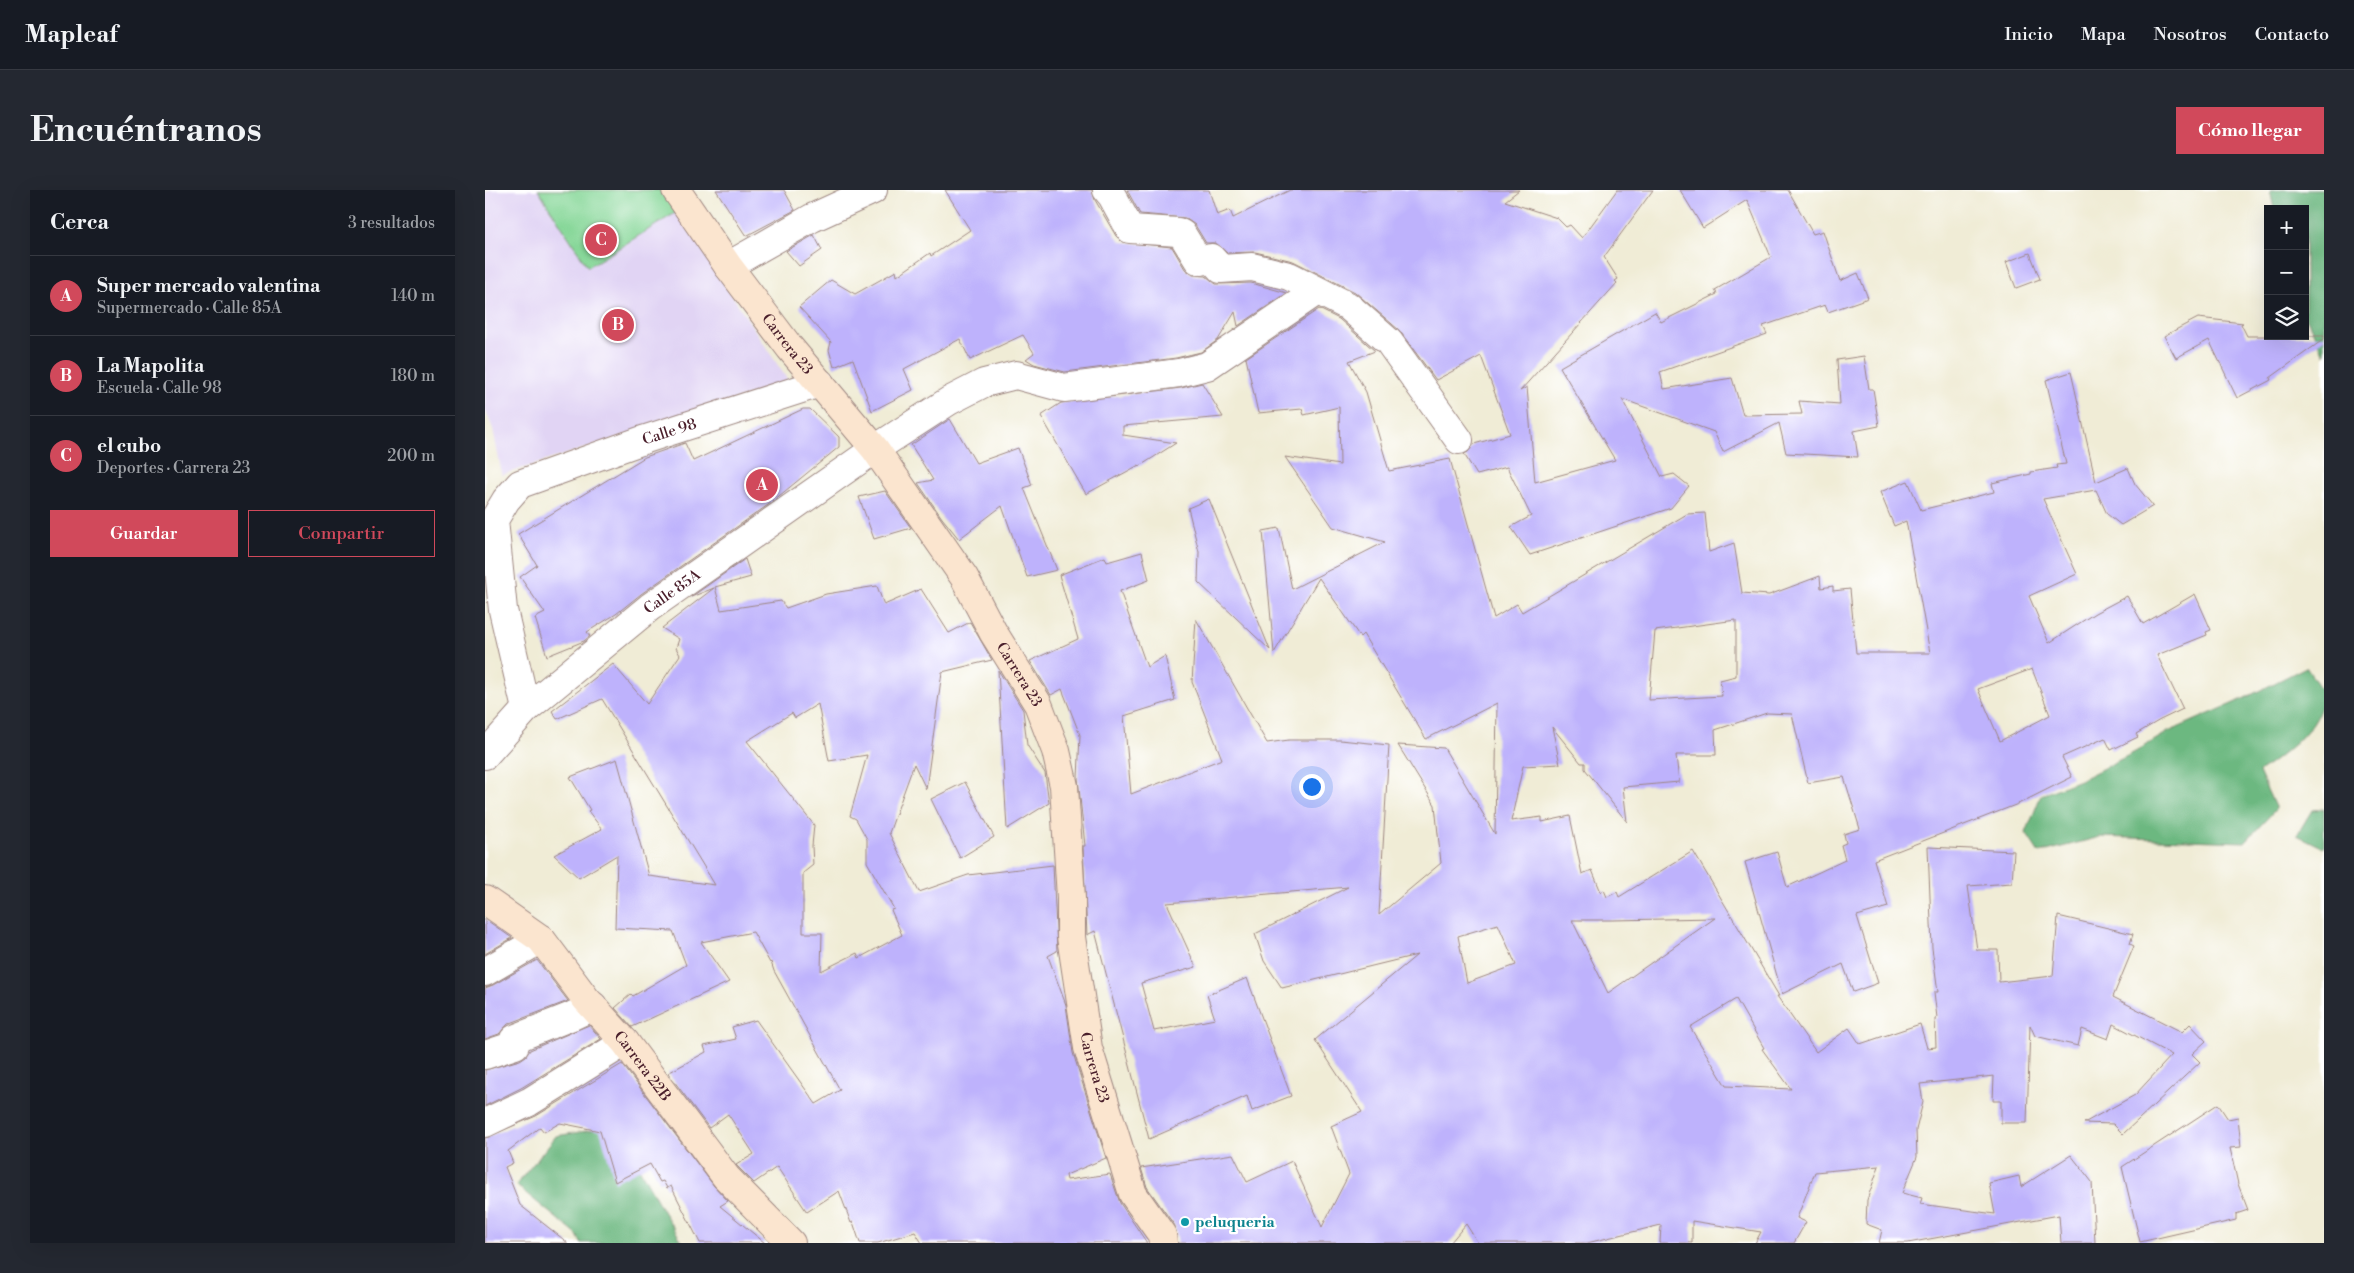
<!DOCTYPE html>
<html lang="es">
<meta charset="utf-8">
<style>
body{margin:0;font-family:"Libre Bodoni",serif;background:#242831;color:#f1f3f6}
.controls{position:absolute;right:15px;top:15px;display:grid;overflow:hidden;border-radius:0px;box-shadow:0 5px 20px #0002}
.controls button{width:45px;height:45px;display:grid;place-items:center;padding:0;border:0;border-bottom:1px solid #363941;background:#171b24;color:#f1f3f6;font:25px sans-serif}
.you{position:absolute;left:826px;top:596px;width:18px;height:18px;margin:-12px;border:4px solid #fff;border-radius:50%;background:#1a73e8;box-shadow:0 0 0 8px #1a73e833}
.badge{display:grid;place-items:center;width:32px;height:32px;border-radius:50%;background:#d1495b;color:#fff;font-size:16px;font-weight:700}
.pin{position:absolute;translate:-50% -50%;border:2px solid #fff;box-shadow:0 1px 5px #0006}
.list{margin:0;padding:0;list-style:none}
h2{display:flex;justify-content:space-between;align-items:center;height:65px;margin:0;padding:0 20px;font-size:21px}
h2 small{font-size:16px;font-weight:400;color:#9ea1a6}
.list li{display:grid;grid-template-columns:32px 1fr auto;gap:15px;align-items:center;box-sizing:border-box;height:80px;padding:0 20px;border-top:1px solid #363941}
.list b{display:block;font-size:19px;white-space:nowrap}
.list p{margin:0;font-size:16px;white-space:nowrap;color:#9ea1a6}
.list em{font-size:16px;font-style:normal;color:#9ea1a6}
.actions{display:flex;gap:10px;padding:15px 20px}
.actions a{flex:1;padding:11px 0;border:1px solid #d1495b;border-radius:0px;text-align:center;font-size:18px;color:#d1495b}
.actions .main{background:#d1495b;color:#fff}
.icon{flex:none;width:28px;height:28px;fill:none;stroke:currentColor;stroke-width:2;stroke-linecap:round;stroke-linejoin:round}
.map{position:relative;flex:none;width:1839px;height:1053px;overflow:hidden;border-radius:0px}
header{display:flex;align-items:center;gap:30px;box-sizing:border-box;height:70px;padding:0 25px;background:#171b24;border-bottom:1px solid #363941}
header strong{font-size:24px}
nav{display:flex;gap:28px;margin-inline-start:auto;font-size:18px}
.intro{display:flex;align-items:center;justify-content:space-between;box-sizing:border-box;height:120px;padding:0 30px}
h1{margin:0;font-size:35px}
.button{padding:12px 22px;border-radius:0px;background:#d1495b;color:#fff;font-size:18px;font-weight:700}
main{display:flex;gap:30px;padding:0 30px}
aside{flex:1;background:#171b24;border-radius:0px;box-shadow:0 5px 20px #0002}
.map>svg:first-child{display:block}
</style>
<header>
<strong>Mapleaf</strong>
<nav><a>Inicio</a><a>Mapa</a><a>Nosotros</a><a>Contacto</a></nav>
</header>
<div class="intro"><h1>Encuéntranos</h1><a class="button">Cómo llegar</a></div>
<main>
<aside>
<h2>Cerca<small>3 resultados</small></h2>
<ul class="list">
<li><span class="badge">A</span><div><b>Super mercado valentina</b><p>Supermercado · Calle 85A</p></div><em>140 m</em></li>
<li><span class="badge">B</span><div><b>La Mapolita</b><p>Escuela · Calle 98</p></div><em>180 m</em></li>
<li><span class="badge">C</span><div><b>el cubo</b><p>Deportes · Carrera 23</p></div><em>200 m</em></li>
</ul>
<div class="actions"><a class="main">Guardar</a><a>Compartir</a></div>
</aside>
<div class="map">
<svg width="1839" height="1053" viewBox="0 0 1839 1053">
<rect width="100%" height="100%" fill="#fff"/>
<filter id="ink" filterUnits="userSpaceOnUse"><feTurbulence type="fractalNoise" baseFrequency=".02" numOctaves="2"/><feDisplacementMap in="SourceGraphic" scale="10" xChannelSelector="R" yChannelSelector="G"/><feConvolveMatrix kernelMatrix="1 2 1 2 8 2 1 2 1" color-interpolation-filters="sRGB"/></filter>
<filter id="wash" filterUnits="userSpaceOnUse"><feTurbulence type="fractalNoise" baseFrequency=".0096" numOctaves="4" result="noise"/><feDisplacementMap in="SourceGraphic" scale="20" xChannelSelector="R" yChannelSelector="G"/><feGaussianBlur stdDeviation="1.12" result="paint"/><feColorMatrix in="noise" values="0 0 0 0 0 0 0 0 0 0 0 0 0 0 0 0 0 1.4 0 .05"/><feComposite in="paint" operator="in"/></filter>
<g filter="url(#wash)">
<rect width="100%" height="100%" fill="#f0ecd6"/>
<polygon fill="#e1d4f4" points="6,0 53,0 103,77 192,22 304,192 17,285 8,239 0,219 0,3"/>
<polygon fill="#86d798" stroke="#687b62" points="53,0 178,0 192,22 103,77"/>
<g fill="#6cb880" stroke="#5b6c56">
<polygon points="1785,0 1839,0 1839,165 1820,125 1820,19 1789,19"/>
<path d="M1821,477C1827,486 1834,495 1838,504C1839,536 1795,567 1774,582L1791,619L1760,652L1615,647L1554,663L1541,643L1556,605L1595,590L1650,562L1683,542L1758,509Z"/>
<polygon points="1839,619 1839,658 1812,645 1827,620"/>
<polygon points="131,936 178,1021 198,1053 96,1053 92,1045 31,995 71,946"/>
</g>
<g id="blocks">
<g fill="#beb2fc" fill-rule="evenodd">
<polygon points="231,0 299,0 310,20 261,46"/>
<polygon points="460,0 607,0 610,10 631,46 637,52 687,57 700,79 708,85 721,86 731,94 766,93 802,103 753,136 750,122 733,150 716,162 691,168 580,182 549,174 541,169 549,163 538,145 485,170 475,149 419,179 428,200 387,221 368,169 349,177 344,160 346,152 314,117 346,90 370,104 411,81 412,86 445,63 446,66 485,40"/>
<polygon points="642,0 724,0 732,25 745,20 748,28 805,0 1034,0 1020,11 1072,28 1081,37 1085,35 1097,48 1132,0 1168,0 1119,67 1133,89 1130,91 1132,93 1035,201 1042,197 1050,292 1130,270 1075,177 1170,122 1176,132 1232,104 1230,100 1286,67 1262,10 1218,38 1195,0 1303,0 1328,44 1338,41 1355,91 1373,83 1383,108 1343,122 1340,115 1278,136 1282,144 1175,182 1179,199 1247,188 1258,225 1317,224 1314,211 1355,214 1352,170 1379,166 1384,199 1388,199 1394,236 1369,241 1373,267 1301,263 1294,233 1238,262 1229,242 1137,209 1177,287 1189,284 1204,296 1186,318 1045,365 1026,337 1046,326 1022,277 992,285 979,264 983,262 989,254 1025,244 996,166 951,190 914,140 870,102 808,71 770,62 742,63 731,53 721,53 710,35 700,28 655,24"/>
<polygon points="329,45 337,60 314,76 301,61"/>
<polygon points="1545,63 1555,89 1531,98 1521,72"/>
<path d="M834,119L854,129L890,161L864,171L881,202L904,281L965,269L1009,428L1032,414L1037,422L1202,324L1220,323L1224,362L1249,353L1257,403L1284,405L1335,386L1336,398L1348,396V401L1365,399L1371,463H1445L1421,331L1409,336L1395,302L1423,291L1436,320L1509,302L1507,293L1546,284V282L1572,278L1571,275L1581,274L1561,190L1586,182L1611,292L1643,278L1650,294L1668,316L1636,335L1622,324L1611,300L1558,309L1592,384L1544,406L1564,453L1610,423L1642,406L1658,434L1710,404L1726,440L1721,442L1722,445L1672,465L1698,519L1675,530L1651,544L1653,547L1626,560L1620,548L1577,567L1587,587L1533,614L1389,670L1403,717L1372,726L1393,793L1368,802L1358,774L1297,804L1260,672L1292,662L1302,697L1360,670L1356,655L1361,653L1359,644L1375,639L1359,587L1323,593L1307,524L1282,523L1230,540L1231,565H1191L1194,592L1138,597L1142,632L1100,579V573H1096L1067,537L1075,574L1038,576L1026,631L1057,627V632L1085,626L1097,684L1107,680L1116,702L1119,700L1122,707L1132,702L1134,707L1208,661L1294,806H1292L1331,862L1364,838L1375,854L1435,834L1442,858L1451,857L1450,829L1452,828L1449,802H1453L1447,758L1443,657L1529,661L1527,693L1483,696L1492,760H1513L1514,792L1568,786L1573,726L1648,744L1645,754L1649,756L1628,807L1697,842L1705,834L1721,851L1707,864L1715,872L1638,944L1628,934L1599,933L1650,905L1687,865L1628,834L1623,849L1597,839L1593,856L1550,846L1545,835L1542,933H1516V911H1508L1509,886L1435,894L1438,912L1431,940L1432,967L1417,1003L1437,1008L1435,1014L1510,1024L1504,993L1534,986L1536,997L1586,965L1607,992L1610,1053H1576L1574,1025L1423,1053H1394L1397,1040L1381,1034L1382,1010L1394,976L1330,982L1312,1028L1321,1032L1309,1053H1270L1276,1042L1207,1031V1053H1175L1176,1035L1102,1053H993L981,1034L965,1053H693L690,1036L662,997L656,978L748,964L762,992L807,971L837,1037L864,984L846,936L877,922L830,850L932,765L797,798L779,771L770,744L863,697L682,713L711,777L656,793L669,841L730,829L722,805L762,788L806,906L767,921L762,906L664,949L610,741L602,745L598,656H600L593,588L595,545L577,499L566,505L545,471L593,449L574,385L620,367L622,372L657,362L664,390L635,401L662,477L680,466L690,510L639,526L646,604L737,569L707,492L711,429L782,553L804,550H855L904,555L894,725L956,673L950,615L913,555L959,558L1010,644L1012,513L941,549L878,444L875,447L834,388L789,463L778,341L794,338L807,399L900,352L848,337L800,267L855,275L854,217L819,225L817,219L773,223L761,168ZM1251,430V486L1235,490L1237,506L1164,510L1170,441ZM1547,479L1565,525L1515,551L1493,499ZM1230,728L1123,803L1087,730H1128ZM1013,734L1031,775L982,793L973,746ZM1251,809L1279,858L1277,859L1306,899L1241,896L1205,837Z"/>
<polygon points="1713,128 1758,133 1756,134 1762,146 1839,146 1839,149 1785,188 1786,190 1752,208 1724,150 1691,168 1679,146"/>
<polygon points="717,193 738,227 638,236 638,245 691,253 655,276 654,275 601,304 556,226 576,213 696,198"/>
<polygon points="318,219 325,219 354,247 354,257 283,315 156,404 131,424 102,442 105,446 99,451 62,466 50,428 60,423 35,387 52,375 33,344 160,267 200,253 208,271"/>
<polygon points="465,229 491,273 533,258 547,295 539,298 572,380 542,387 517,316 474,349 457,328 433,293 448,290 426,255"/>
<polygon points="400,301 426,338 389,349 374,307"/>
<polygon points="724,309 785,460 713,392 714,362 703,318"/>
<path d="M260,369L266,387L230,397L236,420L296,411L301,418L341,404L392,396L399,415L436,399L464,443L485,432L507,470L457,482L441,599L429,574L404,643L434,702L483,685L568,675L572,761L563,766L581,815L588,863L621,968L581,985L582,990L625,984L635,1013L662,1053H437L430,1042L393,1053H375L368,1032L366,1033L354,1001L322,1022L292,977L269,993L251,975L269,964L243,924L224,938L183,883L221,862L219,856L251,849L247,837L271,830L331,914L355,900L289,781L286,772L285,773L268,742L216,752L244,792L147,837L130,818L146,804L148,806L201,775L188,741L130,738L132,665L94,688L69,665L117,639L103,621L105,620L85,587L132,569L164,686L230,695L117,509L72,529L67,521L128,474L162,514L195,465L191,458L194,449L177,438L229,398L206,407ZM333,514L344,571L382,565L365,626L371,629L382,649V672L409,719L406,720L417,745L374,768L372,763L336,781L337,743H318V683L328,675L327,656L329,635L262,551L307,523L310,528Z"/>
<polygon points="513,480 538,520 542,555 560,583 564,613 522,639"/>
<polygon points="480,592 509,647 475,668 446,609"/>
<polygon points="0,729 27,748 0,764"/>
<polygon points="52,770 83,811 23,834 14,844 0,849 0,798 8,795"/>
<polygon points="104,835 116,849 36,898 0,916 0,880 35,870 41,866 45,860"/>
<polygon points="137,874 229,996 243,1011 235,1016 280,1053 215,1053 186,996 182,998 178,991 175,992 165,974 130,992 115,941 75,933 59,942 55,937 23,961 28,973 20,977 35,1015 83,1053 0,1053 0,948 51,926"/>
<polygon points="1733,914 1743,929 1753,927 1756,957 1745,958 1753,994 1763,1020 1751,1024 1751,1030 1655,1052 1637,977"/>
</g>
</g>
</g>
<g filter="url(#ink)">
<use href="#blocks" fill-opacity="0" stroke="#9d8680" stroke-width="1"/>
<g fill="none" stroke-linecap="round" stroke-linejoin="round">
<g stroke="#9d8680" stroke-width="30">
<g id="street">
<polyline points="622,0 627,6 645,39 693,42 697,44 713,70 716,71 726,68 736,79 767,77 804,86 863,116 904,152 974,250"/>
<polyline points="243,76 327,28 388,0"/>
<path id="s1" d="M41,519L18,420L9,330L21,310L35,294L161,249L335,193"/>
<path id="s2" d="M0,565L41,519L165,417L390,259L464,211L499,193L531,185L579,198L694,183L722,176L832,101"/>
<polyline points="0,782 56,749"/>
<polyline points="0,865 30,855 29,849 87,826 108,816"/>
<polyline points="0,933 44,912 140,852"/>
</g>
</g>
<g stroke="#9d8680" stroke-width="30">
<g id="secondary">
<path id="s3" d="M191,0L243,76L305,158L390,259L479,387L508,442L553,514L571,561L579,596L586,708V747L603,858L648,1004L677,1045L678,1053"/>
<path id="s4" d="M0,710L56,749L101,809L140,852L241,987L306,1053"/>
</g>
</g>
<use href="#street" stroke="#fff" stroke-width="28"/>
<use href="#secondary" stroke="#fbe5cf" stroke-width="28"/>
</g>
</g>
<circle fill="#0f9aa8" stroke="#fff" stroke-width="2" cx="700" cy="1032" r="5"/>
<g text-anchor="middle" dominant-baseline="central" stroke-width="4.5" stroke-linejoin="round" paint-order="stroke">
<g font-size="15" fill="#4a1f2b" stroke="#fff">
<text stroke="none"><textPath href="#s3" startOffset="190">Carrera 23</textPath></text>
<text stroke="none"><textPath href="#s1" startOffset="395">Calle 98</textPath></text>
<text stroke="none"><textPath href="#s2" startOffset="249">Calle 85A</textPath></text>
<text stroke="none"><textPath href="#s3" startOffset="595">Carrera 23</textPath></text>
<text stroke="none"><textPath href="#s4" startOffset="231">Carrera 22B</textPath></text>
<text stroke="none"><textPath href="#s3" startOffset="1000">Carrera 23</textPath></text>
</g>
<g font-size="15" font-weight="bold" fill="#0d838f" stroke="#fff" text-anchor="start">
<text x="710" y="1032">peluqueria</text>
</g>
</g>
</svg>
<div class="controls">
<button>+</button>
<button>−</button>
<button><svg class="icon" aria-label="layers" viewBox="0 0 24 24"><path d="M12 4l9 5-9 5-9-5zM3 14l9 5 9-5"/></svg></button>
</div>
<div class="you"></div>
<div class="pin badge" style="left:277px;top:295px">A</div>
<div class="pin badge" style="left:133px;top:135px">B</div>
<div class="pin badge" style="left:116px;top:50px">C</div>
</div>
</main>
